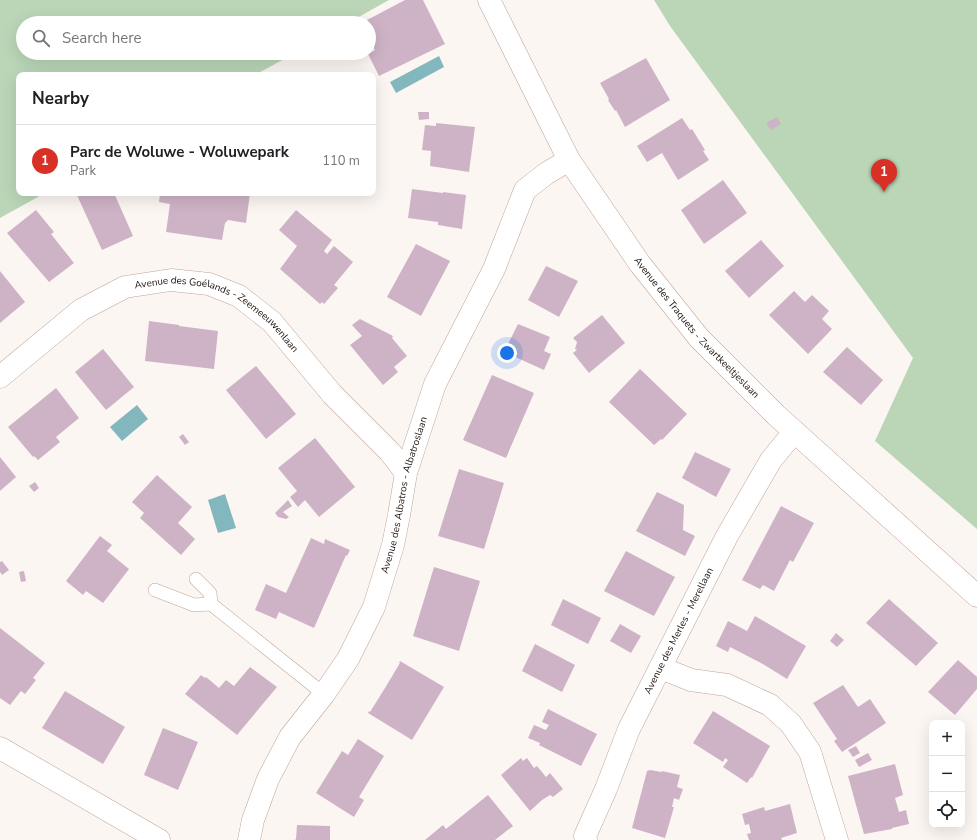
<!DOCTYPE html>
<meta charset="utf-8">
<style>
body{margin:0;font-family:"Nunito Sans",sans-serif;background:#f2f2f2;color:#202124}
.controls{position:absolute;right:12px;bottom:12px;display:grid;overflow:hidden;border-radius:8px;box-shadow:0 4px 16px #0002}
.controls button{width:36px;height:36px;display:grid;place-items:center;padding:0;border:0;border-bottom:1px solid #e0e0e0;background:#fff;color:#202124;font:20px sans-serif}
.you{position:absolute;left:507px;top:353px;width:14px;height:14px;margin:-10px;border:3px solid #fff;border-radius:50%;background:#1a73e8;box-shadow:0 0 0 6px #1a73e833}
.badge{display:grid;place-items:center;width:26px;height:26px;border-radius:50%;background:#d93025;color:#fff;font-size:13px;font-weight:700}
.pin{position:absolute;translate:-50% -33px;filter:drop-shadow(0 1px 2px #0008)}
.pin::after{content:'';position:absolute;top:21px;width:14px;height:12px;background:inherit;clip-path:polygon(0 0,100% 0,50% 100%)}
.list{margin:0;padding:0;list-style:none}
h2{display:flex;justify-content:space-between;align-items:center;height:52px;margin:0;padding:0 16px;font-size:17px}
h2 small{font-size:13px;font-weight:400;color:#757577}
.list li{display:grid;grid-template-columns:26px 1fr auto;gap:12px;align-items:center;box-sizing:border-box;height:72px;padding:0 16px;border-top:1px solid #e0e0e0}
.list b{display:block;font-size:15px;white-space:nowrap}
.list p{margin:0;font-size:13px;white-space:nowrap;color:#757577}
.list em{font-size:13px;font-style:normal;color:#757577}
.icon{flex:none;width:22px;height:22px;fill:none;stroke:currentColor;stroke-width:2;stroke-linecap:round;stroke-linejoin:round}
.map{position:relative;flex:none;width:977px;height:840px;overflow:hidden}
.search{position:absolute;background:#fff;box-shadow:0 4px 16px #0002;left:16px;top:16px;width:360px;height:44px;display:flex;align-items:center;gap:10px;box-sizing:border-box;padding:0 14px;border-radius:22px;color:#757577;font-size:15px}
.panel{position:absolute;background:#fff;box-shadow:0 4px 16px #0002;left:16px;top:72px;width:360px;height:124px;border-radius:8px}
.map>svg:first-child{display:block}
</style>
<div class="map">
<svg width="977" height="840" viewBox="0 0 977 840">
<rect width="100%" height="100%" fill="#fcf6f3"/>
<g fill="#bad6b7">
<polygon points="0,0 389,0 348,23 23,23 23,53 295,53 255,75 19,75 19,193 45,193 0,218"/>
<polygon points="654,0 977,0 977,529 875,441 913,358 670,26"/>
</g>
<g fill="#82b7bd">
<polygon points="439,56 444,67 396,93 390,82"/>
<polygon points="137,405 148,419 122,441 110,427"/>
<polygon points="225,494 236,528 218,533 208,500"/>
</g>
<g fill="#ceb3c6">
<polygon points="405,0 423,0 445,44 379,76 368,54 375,50 369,38 369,35 373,32 367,20"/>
<polygon points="646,58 670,100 625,127 616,110 615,111 608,100 609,99 600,83"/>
<polygon points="418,112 429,112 429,119 419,120"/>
<polygon points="777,117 781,124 771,130 766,123"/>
<polygon points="682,118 690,130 692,129 705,150 703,151 709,160 678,180 662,153 647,162 637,146"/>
<polygon points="436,123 475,127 469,172 430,166 431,151 422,150 425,125 436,126"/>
<polygon points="723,180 747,213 704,244 681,210"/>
<polygon points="412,189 443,193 443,192 466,195 462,229 438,225 438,222 408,218"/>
<polygon points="76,193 114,193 133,236 102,250"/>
<polygon points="160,193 250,193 246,223 228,220 225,223 222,240 166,232 170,204 159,202"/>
<polygon points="36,210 54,232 51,234 74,263 49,282 7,233"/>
<polygon points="296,210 332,240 324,251 327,254 334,246 353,262 334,285 338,288 324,304 322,302 320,304 280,269 297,246 279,230"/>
<polygon points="761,240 784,266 749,298 725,271"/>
<polygon points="416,244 450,261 421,316 387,297"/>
<polygon points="546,266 578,281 559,317 528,300"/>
<polygon points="0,271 25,302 0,323"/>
<polygon points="794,291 805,302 812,295 829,311 822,319 832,329 808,354 769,315"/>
<polygon points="602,315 625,343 589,373 573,353 577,350 575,349 577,342 573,338"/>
<polygon points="360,319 393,336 392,338 407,356 394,367 398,372 383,385 350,345 362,336 352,325"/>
<polygon points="149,321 179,325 179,326 218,331 214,369 145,361"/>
<polygon points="518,324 550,337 544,351 551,354 544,370 504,352"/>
<polygon points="847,347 883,380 861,405 823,372"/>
<polygon points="103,349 134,387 106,410 75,372"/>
<polygon points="256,366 296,414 266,439 226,390"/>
<polygon points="640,369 687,414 662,440 661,439 654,445 609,402"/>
<polygon points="492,375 534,393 506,458 463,440"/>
<polygon points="56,388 79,418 56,437 60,442 38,460 34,456 33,457 8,427"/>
<polygon points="183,434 189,442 185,445 179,437"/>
<polygon points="315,438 355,487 319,517 305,500 298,507 290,497 297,491 278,468"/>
<polygon points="695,452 731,469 716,497 682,478"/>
<polygon points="0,457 16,477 0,491"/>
<polygon points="459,469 504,483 484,549 438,536"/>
<polygon points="157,475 192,507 178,523 195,539 181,555 140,518 144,513 132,502"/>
<polygon points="35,482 39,488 34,492 29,486"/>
<polygon points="657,492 684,505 683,530 695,536 685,556 636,531"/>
<polygon points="288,500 292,506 283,512 289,517 286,519 278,517 275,513"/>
<polygon points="781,506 814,523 793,562 790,560 774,591 763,585 760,589 742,580"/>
<polygon points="100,536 112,545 107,551 129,569 103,603 86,591 83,595 66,581"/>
<polygon points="311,538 324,544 325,539 350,550 347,556 346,555 314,628 279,612 276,619 255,610 266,584 286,593"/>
<polygon points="626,551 675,577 654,616 604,591"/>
<polygon points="2,561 9,570 2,575 0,572 0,562"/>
<polygon points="434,567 480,581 459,651 413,636"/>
<polygon points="24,571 26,581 21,582 19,572"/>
<polygon points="563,599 601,618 588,644 551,625"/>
<polygon points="889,599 938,643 916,666 866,623"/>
<polygon points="755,616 806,646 787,679 761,663 730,647 728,652 716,646 728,621 747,631"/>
<polygon points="620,624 641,636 631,653 610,641"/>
<polygon points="0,628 45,663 33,678 36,680 25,694 21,691 10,705 0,698"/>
<polygon points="836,633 844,640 837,647 830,641"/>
<polygon points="535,644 575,665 562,692 522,671"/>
<polygon points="958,660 977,677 977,689 955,715 928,692"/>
<polygon points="400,661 444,687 412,740 368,713 369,711 370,712 385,688 400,663 399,663"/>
<polygon points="250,667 277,687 237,735 185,694 201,675 205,678 206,677 219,688 226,680 234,686"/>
<polygon points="843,685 858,707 870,699 886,723 842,752 834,741 837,739 813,703"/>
<polygon points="65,691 125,727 103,764 42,728"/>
<polygon points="548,709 597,734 581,766 539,745 540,743 528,738 534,725 546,730 549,725 542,722"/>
<polygon points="713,711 770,746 752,778 751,777 747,783 723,767 728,760 725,758 723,762 693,743"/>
<polygon points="163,728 198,742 178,790 144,775"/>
<polygon points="358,739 384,756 359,797 364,800 354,817 316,793 342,751 348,755"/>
<polygon points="856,746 860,753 853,757 848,750"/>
<polygon points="868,753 872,760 859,767 855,760"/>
<polygon points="521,758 523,761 527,758 534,768 537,766 546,777 550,773 563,789 553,797 550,795 542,800 530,811 501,775"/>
<polygon points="895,764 903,795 895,798 899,812 906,810 909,824 892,828 892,829 864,834 848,776"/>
<polygon points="650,770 662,772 662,771 680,775 677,787 683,789 679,800 674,798 672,807 674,807 665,838 632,828 647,771"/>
<polygon points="488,795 513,826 495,840 425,840 443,825 446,829"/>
<polygon points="790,804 797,833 781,838 782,840 749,840 747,834 751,833 749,824 745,825 742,814 764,807 765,811"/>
<polygon points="297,825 330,826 330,840 295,840 296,839"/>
</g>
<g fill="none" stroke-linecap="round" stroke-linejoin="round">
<g stroke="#c1a496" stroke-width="14">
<g id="service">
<polyline points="196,579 210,593 211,604"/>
<polyline points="155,590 194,605 211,604 324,694"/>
</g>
</g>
<g stroke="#c1a496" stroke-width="23">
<g id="minor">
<path id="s1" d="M489,0L569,160L640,264L699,338L776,415L977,596"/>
<path id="s2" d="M0,377L81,310L125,287L171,280L209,284L239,296L272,322L332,394L390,452L406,473"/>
<polyline points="661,668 691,680 727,685 770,705 791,724 810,752 837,840"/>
<polyline points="0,748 159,840"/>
<path id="s3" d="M249,840L253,820L268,779L290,737L324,694L348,659L374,607L393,545L399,515L406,473L435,384L494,269L525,190L547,173L569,160"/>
<path id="s4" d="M586,840L585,836L606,789L629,729L727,536L771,460L794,432"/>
</g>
</g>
<use href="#service" stroke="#fff" stroke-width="13"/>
<use href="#minor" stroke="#fff" stroke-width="22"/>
</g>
<g text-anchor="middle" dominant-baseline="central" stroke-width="3.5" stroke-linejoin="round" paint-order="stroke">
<g font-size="10" fill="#1c120d" stroke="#fff">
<text stroke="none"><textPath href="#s2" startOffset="258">Avenue des Goélands - Zeemeeuwenlaan</textPath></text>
<text stroke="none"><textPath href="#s1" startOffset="390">Avenue des Traquets - Zwartkeeltjeslaan</textPath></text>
<text stroke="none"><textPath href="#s3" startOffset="383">Avenue des Albatros - Albatroslaan</textPath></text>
<text stroke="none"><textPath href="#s4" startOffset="230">Avenue des Merles - Merellaan</textPath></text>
</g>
</g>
</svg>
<div class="controls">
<button>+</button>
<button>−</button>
<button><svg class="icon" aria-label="locate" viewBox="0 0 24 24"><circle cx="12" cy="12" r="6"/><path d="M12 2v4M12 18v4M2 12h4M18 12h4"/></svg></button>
</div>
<div class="you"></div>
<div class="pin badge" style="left:884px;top:192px">1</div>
<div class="search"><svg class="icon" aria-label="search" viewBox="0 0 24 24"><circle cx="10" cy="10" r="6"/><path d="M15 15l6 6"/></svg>Search here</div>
<section class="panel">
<h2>Nearby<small></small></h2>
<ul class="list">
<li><span class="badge">1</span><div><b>Parc de Woluwe - Woluwepark</b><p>Park</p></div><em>110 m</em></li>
</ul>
</section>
</div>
